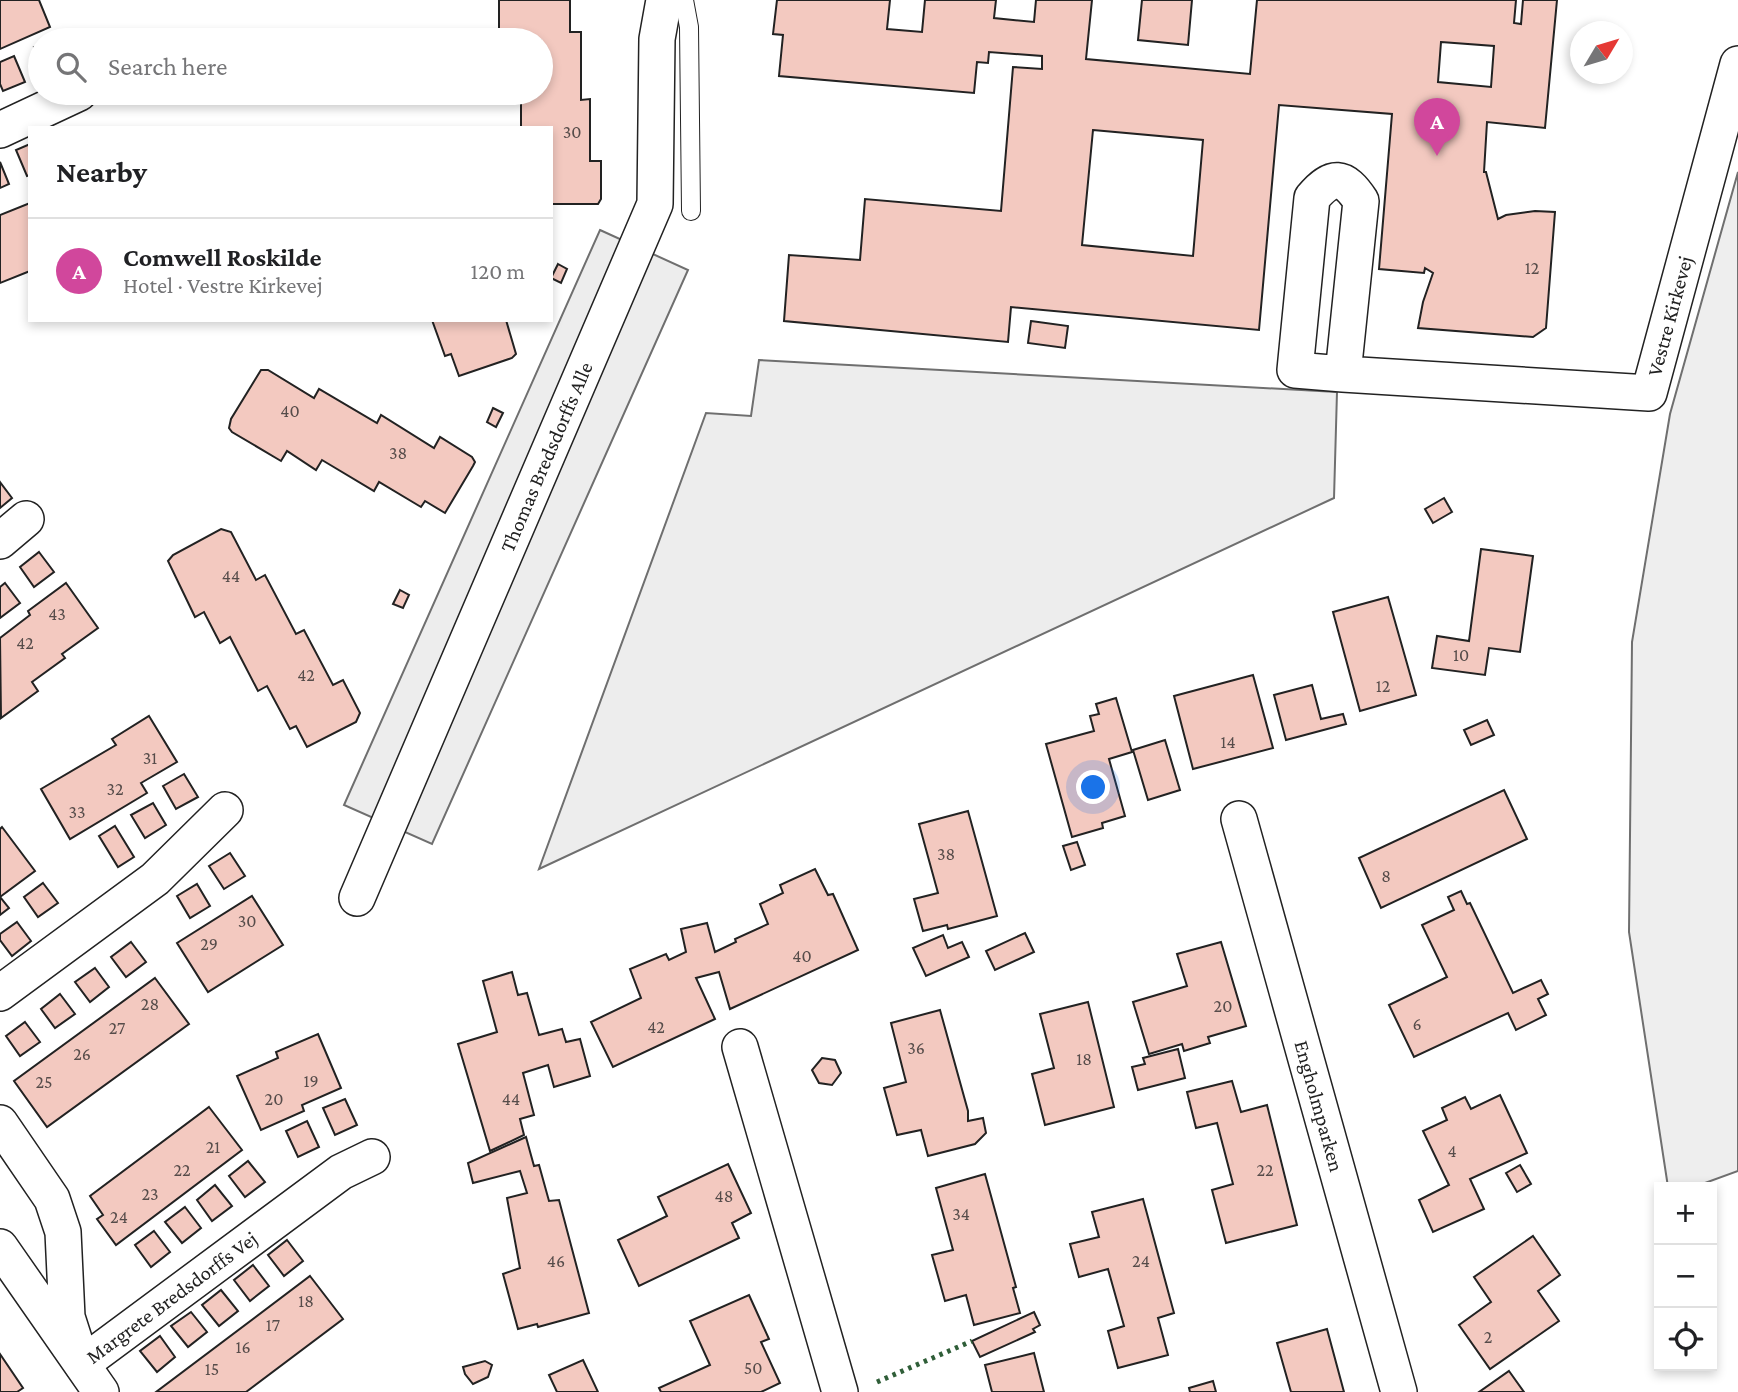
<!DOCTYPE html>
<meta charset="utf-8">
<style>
body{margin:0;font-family:"Crimson Pro",serif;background:#f2f2f2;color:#202124}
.controls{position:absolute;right:21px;bottom:21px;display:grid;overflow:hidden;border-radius:0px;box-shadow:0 4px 10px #0003}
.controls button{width:63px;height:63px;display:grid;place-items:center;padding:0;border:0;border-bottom:2px solid #e0e0e0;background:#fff;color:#202124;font:35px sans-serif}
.compass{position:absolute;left:1570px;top:21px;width:63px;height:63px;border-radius:50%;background:#fff;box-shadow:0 4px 10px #0003;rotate:52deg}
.you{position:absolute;left:1094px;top:788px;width:24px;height:24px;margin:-18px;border:5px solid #fff;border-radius:50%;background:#1a73e8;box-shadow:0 0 0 10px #1a73e833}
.badge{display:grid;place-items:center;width:46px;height:46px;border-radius:50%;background:#0b8043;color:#fff;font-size:23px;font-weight:700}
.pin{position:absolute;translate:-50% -58px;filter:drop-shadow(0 2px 4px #0008)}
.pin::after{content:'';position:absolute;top:37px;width:24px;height:21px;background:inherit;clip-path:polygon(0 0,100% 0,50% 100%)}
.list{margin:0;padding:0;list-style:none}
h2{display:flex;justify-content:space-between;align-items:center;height:91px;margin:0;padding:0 28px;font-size:30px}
h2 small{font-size:23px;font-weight:400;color:#757577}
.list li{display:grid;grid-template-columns:46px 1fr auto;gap:21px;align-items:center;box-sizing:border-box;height:105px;padding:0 28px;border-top:2px solid #e0e0e0}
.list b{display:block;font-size:26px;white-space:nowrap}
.list p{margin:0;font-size:23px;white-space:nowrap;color:#757577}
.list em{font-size:23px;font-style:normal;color:#757577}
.icon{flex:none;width:38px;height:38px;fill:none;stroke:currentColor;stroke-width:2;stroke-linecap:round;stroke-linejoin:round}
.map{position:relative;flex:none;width:1738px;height:1392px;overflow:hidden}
.search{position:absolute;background:#fff;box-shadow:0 4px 10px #0003;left:28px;top:28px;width:525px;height:77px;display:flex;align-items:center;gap:18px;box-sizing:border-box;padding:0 24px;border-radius:38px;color:#757577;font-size:26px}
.panel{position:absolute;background:#fff;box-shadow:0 4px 10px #0003;left:28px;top:126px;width:525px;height:196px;border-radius:0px}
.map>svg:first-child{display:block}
</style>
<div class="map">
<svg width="1738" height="1392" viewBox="0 0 1738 1392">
<rect width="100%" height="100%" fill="#fff"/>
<polygon fill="#eee" stroke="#6f6f6f" stroke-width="2" points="1738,172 1738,1171 1694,1187 1668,1187 1629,932 1632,642 1670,414"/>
<g fill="#ededed" stroke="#6f6f6f" stroke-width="2">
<polygon points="600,230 688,270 432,844 344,805"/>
<polygon points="759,360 1337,392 1334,498 539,869 706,413 751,416"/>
</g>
<g fill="#f3c9c0" stroke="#222" stroke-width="2" fill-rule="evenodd">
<polygon points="0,0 39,0 50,27 0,49"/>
<polygon points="499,0 570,0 570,32 581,32 581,100 590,99 590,161 601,161 601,199 598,204 551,204 551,128 521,128 521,93 541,93 541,40 509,40 509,37 499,37"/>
<path d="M777,0H890L887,29L922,32L925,0H996L994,18L1034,22L1036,0H1092L1086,59L1250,74L1257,0H1516L1514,23L1521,24L1523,0H1557L1545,128L1487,122L1484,172H1486L1498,219L1506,215L1535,211L1555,212L1546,328L1533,337L1418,328L1423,302L1433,273L1425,268L1424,273L1379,269L1392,114L1279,105L1259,330L1011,307L1008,342L784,321L789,255L860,260L865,199L1001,211L1013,67L1042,69V56L989,52L988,63L977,62L974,93L779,76L783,35L773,34ZM1441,42L1494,46L1491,87L1438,82ZM1093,130L1203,140L1193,256L1082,245Z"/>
<polygon points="1142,0 1192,0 1188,45 1138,40"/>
<polygon points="40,45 40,63 34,47"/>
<polygon points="14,56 25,82 3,91 0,84 0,62"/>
<polygon points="30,144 30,175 27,176 16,150"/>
<polygon points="0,162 9,184 0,188"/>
<polygon points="30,203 30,271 0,283 0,215"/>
<polygon points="558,264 567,269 561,283 551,278"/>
<polygon points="432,320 506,320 516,354 512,358 459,376 451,354 445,356"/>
<polygon points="1031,321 1068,326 1065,348 1028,343"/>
<polygon points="261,370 268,370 314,398 319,389 377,423 381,415 434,448 440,437 472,457 475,462 473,466 445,513 425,501 421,507 379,482 374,491 322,460 316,470 287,451 281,461 232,432 229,428 231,419"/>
<polygon points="493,408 503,413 496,427 487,422"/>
<polygon points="0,482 12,498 0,508"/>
<polygon points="1444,498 1452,512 1433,523 1425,509"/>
<polygon points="221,529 231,532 256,580 265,575 296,634 304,630 333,685 343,680 360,713 356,722 307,747 296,726 290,729 267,686 258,691 230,637 220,643 204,612 195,617 168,561 173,555"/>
<polygon points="1481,549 1533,556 1520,652 1489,648 1485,675 1432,668 1437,636 1469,641"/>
<polygon points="39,552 54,572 34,587 20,567"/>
<polygon points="5,583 20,603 0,618 0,587"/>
<polygon points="66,583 98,628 62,654 65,658 32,682 38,691 1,718 0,638 30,615 28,611"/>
<polygon points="400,590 409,595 403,608 393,604"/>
<polygon points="1388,597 1416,695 1360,711 1333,612"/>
<polygon points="1253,675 1273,748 1193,769 1174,696"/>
<polygon points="1312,685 1321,719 1343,714 1346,724 1286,740 1274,695"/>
<polygon points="1116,698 1132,752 1109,759 1125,816 1102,823 1103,828 1072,837 1046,744 1094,731 1090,716 1099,714 1096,704"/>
<polygon points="149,716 177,762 141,783 147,793 70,839 41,789 116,745 112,739"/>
<polygon points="1487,720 1494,735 1471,745 1464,730"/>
<polygon points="1165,740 1180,790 1148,800 1133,750"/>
<polygon points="184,774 198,797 176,809 163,786"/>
<polygon points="1504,790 1527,839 1381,908 1359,858"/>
<polygon points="153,803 166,825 145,838 131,815"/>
<polygon points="968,811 997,916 948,929 947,925 923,931 914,899 938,893 919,824"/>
<polygon points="115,826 134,857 118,867 99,836"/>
<polygon points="2,827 35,871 0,897 9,908 0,915 0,829"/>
<polygon points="1077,842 1085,865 1071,870 1063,846"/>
<polygon points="230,853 245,876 224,889 209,866"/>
<polygon points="815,869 828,895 833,894 858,950 730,1009 719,972 696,978 715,1019 613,1067 591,1022 641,998 630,969 666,954 669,960 686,952 681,929 707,923 715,952 736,942 735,939 768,924 760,904 783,893 780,885"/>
<polygon points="43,883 58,903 38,917 24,897"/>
<polygon points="197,884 210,906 190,918 177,896"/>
<polygon points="1461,891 1467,904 1470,903 1513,993 1541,980 1548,994 1538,999 1546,1015 1516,1030 1508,1013 1414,1057 1389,1005 1447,977 1422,925 1454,910 1448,897"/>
<polygon points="252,896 283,945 208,992 177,943"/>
<polygon points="17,922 31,941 12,956 0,940 0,934"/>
<polygon points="1025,933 1034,952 995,970 986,951"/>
<polygon points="943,935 948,948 962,942 969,957 926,976 913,948"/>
<polygon points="131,942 146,962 126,977 111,957"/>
<polygon points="1221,942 1246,1026 1208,1037 1210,1043 1184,1051 1182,1044 1149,1054 1133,1002 1187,986 1177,954"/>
<polygon points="95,968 109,987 90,1002 75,982"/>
<polygon points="512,972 518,995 527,993 539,1035 562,1029 566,1042 580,1039 590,1076 554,1087 548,1065 523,1073 534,1115 520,1119 524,1135 490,1151 458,1044 497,1032 483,981"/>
<polygon points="155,978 189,1024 47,1127 14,1081"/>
<polygon points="60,994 75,1014 55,1028 41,1009"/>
<polygon points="1088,1002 1114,1107 1045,1125 1032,1074 1054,1068 1040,1014"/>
<polygon points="940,1010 968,1111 968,1121 983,1118 986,1133 975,1144 928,1156 921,1130 897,1135 884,1088 906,1082 891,1023"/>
<polygon points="25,1022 40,1042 20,1056 6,1036"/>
<polygon points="318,1034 341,1088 302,1105 304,1111 261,1130 237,1076 278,1058 276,1052"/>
<polygon points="1178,1049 1185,1078 1138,1090 1132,1067 1145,1064 1143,1058"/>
<polygon points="822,1058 835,1060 841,1073 832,1085 819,1083 812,1070"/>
<polygon points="1232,1081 1241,1112 1267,1105 1297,1225 1226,1243 1212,1190 1233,1184 1217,1123 1196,1128 1187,1092"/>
<polygon points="1500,1095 1527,1153 1470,1179 1484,1209 1433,1232 1419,1200 1449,1185 1423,1131 1447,1120 1442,1108 1465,1097 1471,1109"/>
<polygon points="345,1099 357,1125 335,1135 323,1108"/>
<polygon points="209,1107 242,1150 116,1245 97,1219 103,1215 90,1196"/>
<polygon points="307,1121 319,1147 298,1157 286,1131"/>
<polygon points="526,1137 534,1166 539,1165 549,1201 559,1200 589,1313 538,1327 537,1324 518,1329 503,1274 520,1268 507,1198 527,1193 520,1171 473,1183 468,1163"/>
<polygon points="248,1161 265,1182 245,1197 229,1176"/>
<polygon points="728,1164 751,1213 732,1223 739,1238 639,1286 618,1240 667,1216 658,1197"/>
<polygon points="1520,1165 1531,1184 1517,1192 1506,1173"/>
<polygon points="985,1174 1016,1287 1013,1288 1020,1313 974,1325 966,1295 945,1301 932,1255 953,1250 936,1188"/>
<polygon points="215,1185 232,1206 212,1221 197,1200"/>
<polygon points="1143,1199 1174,1313 1158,1318 1168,1355 1118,1368 1108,1331 1124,1326 1108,1269 1079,1277 1070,1244 1099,1237 1092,1212"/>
<polygon points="185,1207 201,1228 182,1243 165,1222"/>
<polygon points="154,1231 170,1252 151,1267 135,1245"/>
<polygon points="1533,1236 1560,1275 1538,1291 1559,1321 1490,1369 1459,1325 1491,1302 1474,1277"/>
<polygon points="287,1240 303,1261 284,1276 268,1255"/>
<polygon points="253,1265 269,1286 250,1301 234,1280"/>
<polygon points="310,1276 343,1319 246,1392 156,1392"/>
<polygon points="221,1290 238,1311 219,1326 202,1305"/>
<polygon points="749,1295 769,1339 761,1342 780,1383 761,1392 661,1392 659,1388 710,1365 690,1321"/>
<polygon points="191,1312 207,1332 188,1347 171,1326"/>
<polygon points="1034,1312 1040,1325 1033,1329 1035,1332 980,1357 972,1341"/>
<polygon points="1327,1329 1344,1392 1291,1392 1277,1343"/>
<polygon points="160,1336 175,1357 157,1372 140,1351"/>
<polygon points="1034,1353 1044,1392 992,1392 985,1365"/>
<polygon points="0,1354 23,1388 17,1392 0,1392"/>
<polygon points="583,1360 598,1392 557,1392 549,1375"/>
<polygon points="485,1361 492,1365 488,1377 473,1384 465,1374 463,1367"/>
<polygon points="1509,1371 1524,1392 1479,1392"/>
<polygon points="1213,1381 1216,1392 1190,1392 1189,1388"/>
</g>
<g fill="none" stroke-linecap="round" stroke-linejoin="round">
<g stroke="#222" stroke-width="20">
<polyline id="service" points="684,0 689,27 691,211"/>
</g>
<g stroke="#222" stroke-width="38">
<g id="minor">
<polyline points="0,130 79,93"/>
<path id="s1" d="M1343,374L1361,201C1344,175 1332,174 1312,198L1295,370L1343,374L1649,393L1738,64"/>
<polyline points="0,541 26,519"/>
<path id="s2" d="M1239,819L1399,1392"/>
<path id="s3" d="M357,898L655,204L657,39L664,0"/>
<polyline points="0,993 155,879 225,810"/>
<polyline points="740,1047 840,1392"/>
<path id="s4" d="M0,1123L52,1199L63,1232L67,1317L82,1364L341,1172L372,1157"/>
<polyline points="0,1247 101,1392"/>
</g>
</g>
<use href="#service" stroke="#fff" stroke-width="18"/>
<use href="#minor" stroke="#fff" stroke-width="35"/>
<polyline stroke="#2f5e38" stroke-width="5" stroke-dasharray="3.5 5" stroke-linecap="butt" points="877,1382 972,1341"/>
</g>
<g text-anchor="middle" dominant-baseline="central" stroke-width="5" stroke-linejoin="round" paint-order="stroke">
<g font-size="18" fill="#564c4a">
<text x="572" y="132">30</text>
<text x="1532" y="268">12</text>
<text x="290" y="411">40</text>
<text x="398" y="453">38</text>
<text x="231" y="576">44</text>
<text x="57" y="614">43</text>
<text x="25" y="643">42</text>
<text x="1461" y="655">10</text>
<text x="306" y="675">42</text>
<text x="1383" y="686">12</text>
<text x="1228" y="742">14</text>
<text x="150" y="758">31</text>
<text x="115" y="789">32</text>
<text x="77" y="812">33</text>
<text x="946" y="854">38</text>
<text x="1386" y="876">8</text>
<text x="247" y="921">30</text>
<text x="209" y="944">29</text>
<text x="802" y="956">40</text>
<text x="150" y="1004">28</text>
<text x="1223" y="1006">20</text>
<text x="1417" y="1024">6</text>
<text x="656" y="1027">42</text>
<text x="117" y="1028">27</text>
<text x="916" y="1048">36</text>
<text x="82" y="1054">26</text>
<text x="1084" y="1059">18</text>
<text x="311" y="1081">19</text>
<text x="44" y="1082">25</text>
<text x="274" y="1099">20</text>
<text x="511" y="1099">44</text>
<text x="213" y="1147">21</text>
<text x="1452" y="1151">4</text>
<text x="182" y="1170">22</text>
<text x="1265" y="1170">22</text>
<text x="150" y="1194">23</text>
<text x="724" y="1196">48</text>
<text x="961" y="1214">34</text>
<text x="119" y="1217">24</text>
<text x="556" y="1261">46</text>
<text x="1141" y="1261">24</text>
<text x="306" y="1301">18</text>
<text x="273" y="1325">17</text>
<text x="1488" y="1337">2</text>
<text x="243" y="1347">16</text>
<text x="753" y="1368">50</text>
<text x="212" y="1369">15</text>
</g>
<g font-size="21" fill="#222" stroke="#fff">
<text stroke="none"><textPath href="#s1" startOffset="845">Vestre Kirkevej</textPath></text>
<text stroke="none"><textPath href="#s3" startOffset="480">Thomas Bredsdorffs Alle</textPath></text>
<text stroke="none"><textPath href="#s2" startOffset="298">Engholmparken</textPath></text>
<text stroke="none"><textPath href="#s4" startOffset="373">Margrete Bredsdorffs Vej</textPath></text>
</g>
</g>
</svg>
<div class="controls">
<button>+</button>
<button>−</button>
<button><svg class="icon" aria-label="locate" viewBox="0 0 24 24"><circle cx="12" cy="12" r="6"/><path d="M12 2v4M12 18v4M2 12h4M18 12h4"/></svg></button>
</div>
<svg class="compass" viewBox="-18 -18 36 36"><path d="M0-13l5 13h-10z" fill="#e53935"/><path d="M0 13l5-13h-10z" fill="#757577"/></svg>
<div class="you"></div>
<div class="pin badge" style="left:1437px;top:156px;background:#d1479c">A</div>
<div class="search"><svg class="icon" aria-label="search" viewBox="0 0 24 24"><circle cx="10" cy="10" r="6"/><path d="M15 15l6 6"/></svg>Search here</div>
<section class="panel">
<h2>Nearby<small></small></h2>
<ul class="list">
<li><span class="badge" style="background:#d1479c">A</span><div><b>Comwell Roskilde</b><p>Hotel · Vestre Kirkevej</p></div><em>120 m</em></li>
</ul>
</section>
</div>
